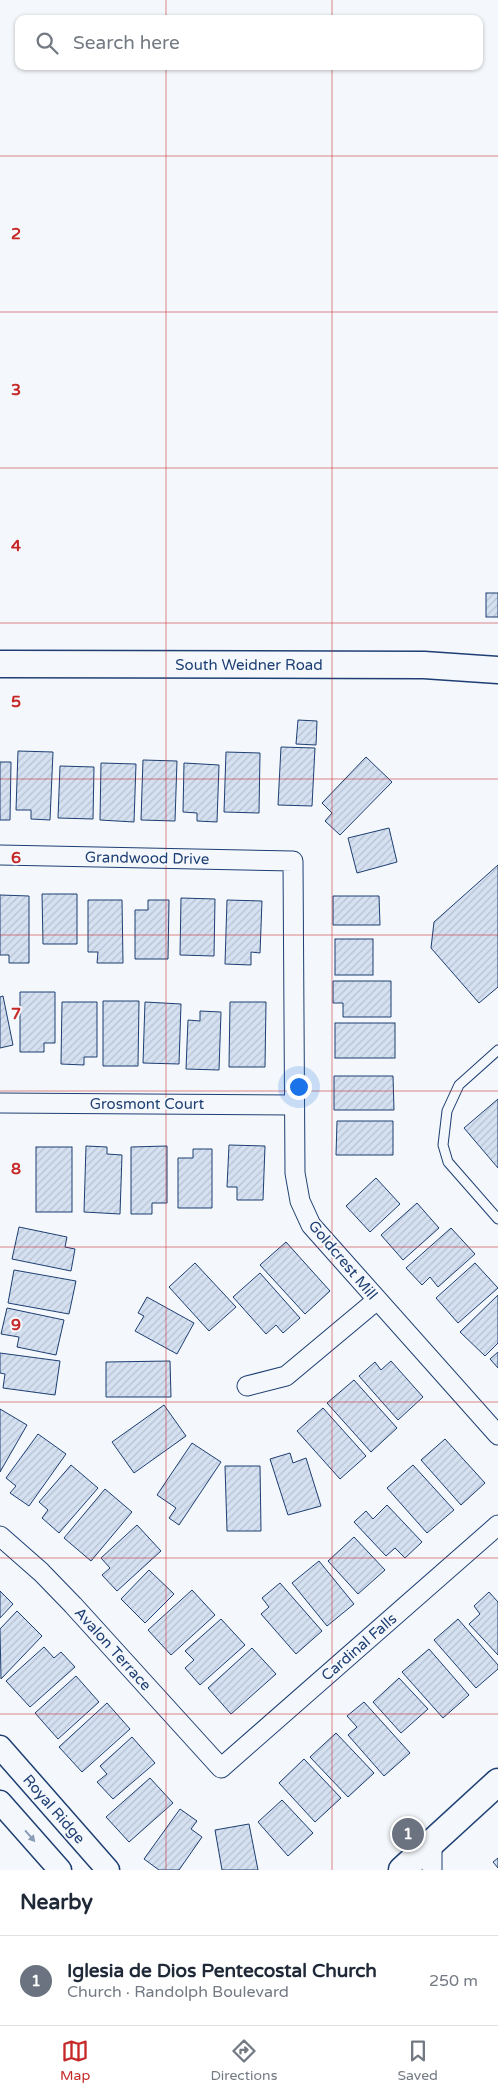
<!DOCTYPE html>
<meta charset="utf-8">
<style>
body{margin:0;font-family:"Varela Round",sans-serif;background:#f6f6f7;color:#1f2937}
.you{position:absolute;left:298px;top:1086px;width:18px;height:18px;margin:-12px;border:4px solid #fff;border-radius:50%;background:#1a73e8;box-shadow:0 0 0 8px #1a73e833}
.badge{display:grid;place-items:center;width:32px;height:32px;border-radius:50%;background:#c62828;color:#fff;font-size:16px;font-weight:700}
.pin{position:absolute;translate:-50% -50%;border:2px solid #fff;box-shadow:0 1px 5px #0006}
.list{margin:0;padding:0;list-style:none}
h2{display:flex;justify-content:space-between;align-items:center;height:65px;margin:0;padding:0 20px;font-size:21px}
h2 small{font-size:16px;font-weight:400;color:#747a83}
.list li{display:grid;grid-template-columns:32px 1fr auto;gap:15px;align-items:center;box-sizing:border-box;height:90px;padding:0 20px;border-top:1px solid #e0e1e3}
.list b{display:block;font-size:19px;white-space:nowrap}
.list p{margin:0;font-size:16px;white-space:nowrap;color:#747a83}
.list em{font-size:16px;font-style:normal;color:#747a83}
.icon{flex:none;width:28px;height:28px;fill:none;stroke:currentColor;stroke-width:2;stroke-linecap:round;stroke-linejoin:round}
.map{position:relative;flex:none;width:498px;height:1870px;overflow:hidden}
.search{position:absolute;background:#fff;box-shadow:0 1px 4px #0004;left:15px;right:15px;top:15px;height:55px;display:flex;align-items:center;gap:12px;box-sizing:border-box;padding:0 18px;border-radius:10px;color:#747a83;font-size:19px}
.sheet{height:155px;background:#fff}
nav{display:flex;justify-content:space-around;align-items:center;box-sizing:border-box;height:70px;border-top:1px solid #e0e1e3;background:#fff;font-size:14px;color:#747a83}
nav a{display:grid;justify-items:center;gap:2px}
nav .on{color:#c62828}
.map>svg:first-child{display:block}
</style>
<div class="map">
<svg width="498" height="1870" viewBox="0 0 498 1870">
<defs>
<pattern id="building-hatch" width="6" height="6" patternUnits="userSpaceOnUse" patternTransform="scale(1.25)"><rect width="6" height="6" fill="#d5e0f0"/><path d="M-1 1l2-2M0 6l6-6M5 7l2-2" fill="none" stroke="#b6c1d1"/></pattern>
</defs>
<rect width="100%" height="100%" fill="#f4f7fb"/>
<g fill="url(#building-hatch)" stroke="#1d3f73">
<rect x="486" y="593" width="12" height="24"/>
<polygon points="298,720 317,721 316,745 296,744"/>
<polygon points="281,747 315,748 312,806 278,805"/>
<polygon points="18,751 53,752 50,820 31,819 31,810 16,810"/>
<polygon points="226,752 260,753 259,813 224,812"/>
<polygon points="366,757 392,782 340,835 325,821 332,813 322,803"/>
<polygon points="143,760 177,761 175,821 141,820"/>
<polygon points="0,762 11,762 10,820 0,820"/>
<polygon points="101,763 136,764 134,822 100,820"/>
<polygon points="184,763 219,765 217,822 197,821 197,813 183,812"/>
<polygon points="60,766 94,767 93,819 58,818"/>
<polygon points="389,828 397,862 357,873 348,838"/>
<polygon points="498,865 498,987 479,1003 431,948 434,922"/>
<polygon points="42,894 77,894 77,944 43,944"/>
<polygon points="0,895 29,896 29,963 9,963 9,955 0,955"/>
<polygon points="333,896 379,896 380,925 333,925"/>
<polygon points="181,898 215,899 214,956 180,955"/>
<polygon points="88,900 122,900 123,963 97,963 98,952 88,952"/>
<polygon points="148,900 169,900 168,959 135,959 135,910 148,910"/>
<polygon points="227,900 262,901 260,953 251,952 251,965 225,964"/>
<rect x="335" y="939" width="38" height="36"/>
<polygon points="333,981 391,981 391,1017 343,1017 343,1003 333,1003"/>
<polygon points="20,992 55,992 55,1043 44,1043 44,1052 20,1052"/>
<polygon points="3,996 13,1045 0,1048 0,997"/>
<polygon points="103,1001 139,1001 138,1066 103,1066"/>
<polygon points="62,1002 97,1002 97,1057 84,1057 84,1065 61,1064"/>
<polygon points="145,1002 181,1004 179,1064 143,1063"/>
<polygon points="230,1002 266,1002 265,1067 229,1067"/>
<polygon points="200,1011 221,1012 219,1070 186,1069 188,1020 200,1021"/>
<rect x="335" y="1023" width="60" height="35"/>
<polygon points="334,1076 393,1076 394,1110 334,1110"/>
<polygon points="498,1099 498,1168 464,1128"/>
<polygon points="337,1121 393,1121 393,1155 336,1155"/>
<polygon points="229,1145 265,1146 263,1200 237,1200 237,1187 227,1187"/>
<polygon points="86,1146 107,1147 107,1154 122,1155 120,1214 84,1212"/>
<polygon points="167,1146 167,1203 152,1203 152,1214 131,1214 131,1147"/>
<rect x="36" y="1147" width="36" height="65"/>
<polygon points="193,1149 212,1149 212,1208 178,1208 178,1158 193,1158"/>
<polygon points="376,1178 400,1204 370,1232 346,1206"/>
<polygon points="417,1203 439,1228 403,1260 381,1235"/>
<polygon points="19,1227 67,1237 65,1247 75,1249 71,1271 12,1259"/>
<polygon points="451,1228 475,1254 438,1287 430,1277 422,1285 406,1268"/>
<polygon points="286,1242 330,1291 305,1314 260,1265"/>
<polygon points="195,1263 236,1307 209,1331 169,1287"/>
<polygon points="475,1263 498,1288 458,1323 436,1298"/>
<polygon points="14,1270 76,1281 69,1314 8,1303"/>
<polygon points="260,1273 300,1318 283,1333 276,1325 266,1334 233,1297"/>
<polygon points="498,1295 498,1343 485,1356 460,1332"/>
<polygon points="147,1297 194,1323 177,1354 135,1331 144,1316 138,1313"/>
<polygon points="7,1308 64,1320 56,1355 17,1347 19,1337 1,1334"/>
<polygon points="498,1352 498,1368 490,1359"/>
<polygon points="0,1353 60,1361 55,1395 3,1388 5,1374 0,1373"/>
<polygon points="170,1361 171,1397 106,1397 106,1362"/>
<polygon points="391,1361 423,1397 398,1420 359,1376 375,1362 381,1370"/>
<polygon points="354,1380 397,1428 371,1452 327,1403"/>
<polygon points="164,1405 186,1436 134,1473 112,1442"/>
<polygon points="323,1408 366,1456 340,1479 297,1431"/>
<polygon points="0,1409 27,1425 0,1472"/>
<polygon points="38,1434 66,1454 29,1506 10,1493 16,1486 6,1478"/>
<polygon points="445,1439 485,1483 461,1505 421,1460"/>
<polygon points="192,1443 221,1462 179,1525 169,1518 176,1508 157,1495"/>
<polygon points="290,1453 293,1463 306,1458 321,1506 288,1515 270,1459"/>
<polygon points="71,1465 98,1488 59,1533 42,1518 48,1510 39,1502"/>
<polygon points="413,1465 454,1510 427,1533 387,1488"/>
<polygon points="225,1466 260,1466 261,1531 227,1531"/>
<polygon points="105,1489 132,1512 91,1561 64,1538"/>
<polygon points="387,1505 422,1542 405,1558 395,1548 386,1556 354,1522 366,1511 373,1519"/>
<polygon points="137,1525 161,1551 117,1591 102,1575 110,1568 101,1558"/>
<polygon points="354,1537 385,1570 358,1594 328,1561"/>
<polygon points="319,1561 354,1604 327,1626 292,1583"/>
<polygon points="149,1570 174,1594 145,1623 121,1599"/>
<polygon points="280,1583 322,1631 296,1654 261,1614 269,1607 262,1598"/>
<polygon points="192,1590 215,1615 171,1655 148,1630"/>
<polygon points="0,1591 13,1604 0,1618"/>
<polygon points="489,1592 498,1602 498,1655 469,1624 480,1614 474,1606"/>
<polygon points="17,1611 42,1636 1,1679 0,1629"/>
<polygon points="221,1619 245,1645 200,1685 185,1668 194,1660 185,1651"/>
<polygon points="458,1619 498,1665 498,1669 476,1688 434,1640"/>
<polygon points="44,1647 54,1658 61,1652 75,1667 30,1707 6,1681"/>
<polygon points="252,1648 276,1674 231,1714 208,1688"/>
<polygon points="429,1649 469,1695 443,1718 402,1672"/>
<polygon points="76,1676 99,1702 58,1739 35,1713"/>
<polygon points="399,1678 428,1709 401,1733 373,1702"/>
<polygon points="364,1702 410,1753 384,1776 348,1735 357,1727 347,1716"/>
<polygon points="107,1703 130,1729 82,1772 59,1747"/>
<polygon points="336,1733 374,1773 348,1797 310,1757"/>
<polygon points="132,1737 155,1763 113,1799 97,1782 107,1774 100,1766"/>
<polygon points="304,1759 341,1798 315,1822 279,1783"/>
<polygon points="150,1778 173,1803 129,1842 106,1817"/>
<polygon points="282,1800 313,1833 288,1856 258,1822"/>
<polygon points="180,1809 197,1821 191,1829 202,1837 179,1870 159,1870 144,1859"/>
<polygon points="249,1824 258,1870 222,1870 215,1830"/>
<polygon points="498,1858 498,1868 493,1862"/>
</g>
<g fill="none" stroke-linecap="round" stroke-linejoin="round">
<g stroke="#1d3f73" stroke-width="11">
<polyline id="service" points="498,1050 459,1085 447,1111 443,1145 448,1162 498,1219"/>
</g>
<g stroke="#1d3f73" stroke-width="21">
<g id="minor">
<polyline points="0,855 293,861 295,1173 300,1201 311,1225 498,1435"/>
<polyline points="0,1103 293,1105"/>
<polyline points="247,1386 286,1376 377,1300"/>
<polyline points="0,1536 41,1572 73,1605 221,1768 498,1525"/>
<polyline points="432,1870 432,1843"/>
</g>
</g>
<g stroke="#1d3f73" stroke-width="25">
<g id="tertiary">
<polyline points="0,1747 108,1870"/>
<polyline points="0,1802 60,1870"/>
</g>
</g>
<g stroke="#1d3f73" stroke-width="29">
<g id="secondary">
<polyline points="0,664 424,665 498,670"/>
<polyline points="402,1870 498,1782"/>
</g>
</g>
<use href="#service" stroke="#f4f7fb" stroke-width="9"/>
<use href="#minor" stroke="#f4f7fb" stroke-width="19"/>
<use href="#tertiary" stroke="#f4f7fb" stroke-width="22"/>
<use href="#secondary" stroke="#f4f7fb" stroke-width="26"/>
</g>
<defs><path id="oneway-solid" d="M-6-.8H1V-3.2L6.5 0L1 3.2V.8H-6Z" transform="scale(1.25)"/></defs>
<use fill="#889bb7" href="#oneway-solid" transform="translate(30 1836) rotate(49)"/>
<path fill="none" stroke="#c62828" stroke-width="1" stroke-opacity="0.55" d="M166,0V19M332,0V19M166,66V1870M332,66V1870M0,156H498M0,312H498M0,468H498M0,623H498M0,779H498M0,935H498M0,1091H498M0,1247H498M0,1402H498M0,1558H498M0,1714H498"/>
<g text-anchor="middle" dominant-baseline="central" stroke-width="4" stroke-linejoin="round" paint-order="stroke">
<g font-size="15" fill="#1d3f73" stroke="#f4f7fb">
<text x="249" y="665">South Weidner Road</text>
<text transform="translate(147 858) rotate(1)">Grandwood Drive</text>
<text x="147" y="1104">Grosmont Court</text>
<text transform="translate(343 1260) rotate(50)">Goldcrest Mill</text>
<text transform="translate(359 1647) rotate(-41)">Cardinal Falls</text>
<text transform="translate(113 1649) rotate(48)">Avalon Terrace</text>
<text transform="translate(54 1809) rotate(49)">Royal Ridge</text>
</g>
</g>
<g font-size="16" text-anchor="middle" font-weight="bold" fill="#c62828" stroke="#f4f7fb" stroke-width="4" stroke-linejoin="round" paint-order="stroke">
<text x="16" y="239">2</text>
<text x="16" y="395">3</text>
<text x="16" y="551">4</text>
<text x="16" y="707">5</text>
<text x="16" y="863">6</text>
<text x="16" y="1019">7</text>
<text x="16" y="1174">8</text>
<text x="16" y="1330">9</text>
</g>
</svg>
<div class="you"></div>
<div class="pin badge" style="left:408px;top:1834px;background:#6b7280">1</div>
<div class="search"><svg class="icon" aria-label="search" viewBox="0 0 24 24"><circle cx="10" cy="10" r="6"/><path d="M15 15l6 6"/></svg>Search here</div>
</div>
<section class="sheet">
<h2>Nearby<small></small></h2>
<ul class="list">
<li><span class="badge" style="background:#6b7280">1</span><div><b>Iglesia de Dios Pentecostal Church</b><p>Church · Randolph Boulevard</p></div><em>250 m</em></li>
</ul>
</section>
<nav>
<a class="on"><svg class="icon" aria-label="map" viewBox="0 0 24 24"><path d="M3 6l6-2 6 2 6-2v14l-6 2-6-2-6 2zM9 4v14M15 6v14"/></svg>Map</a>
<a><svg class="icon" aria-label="directions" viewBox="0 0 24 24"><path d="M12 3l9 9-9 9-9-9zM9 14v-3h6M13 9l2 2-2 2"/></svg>Directions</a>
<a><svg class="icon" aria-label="saved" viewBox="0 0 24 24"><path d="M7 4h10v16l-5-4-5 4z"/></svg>Saved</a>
</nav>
